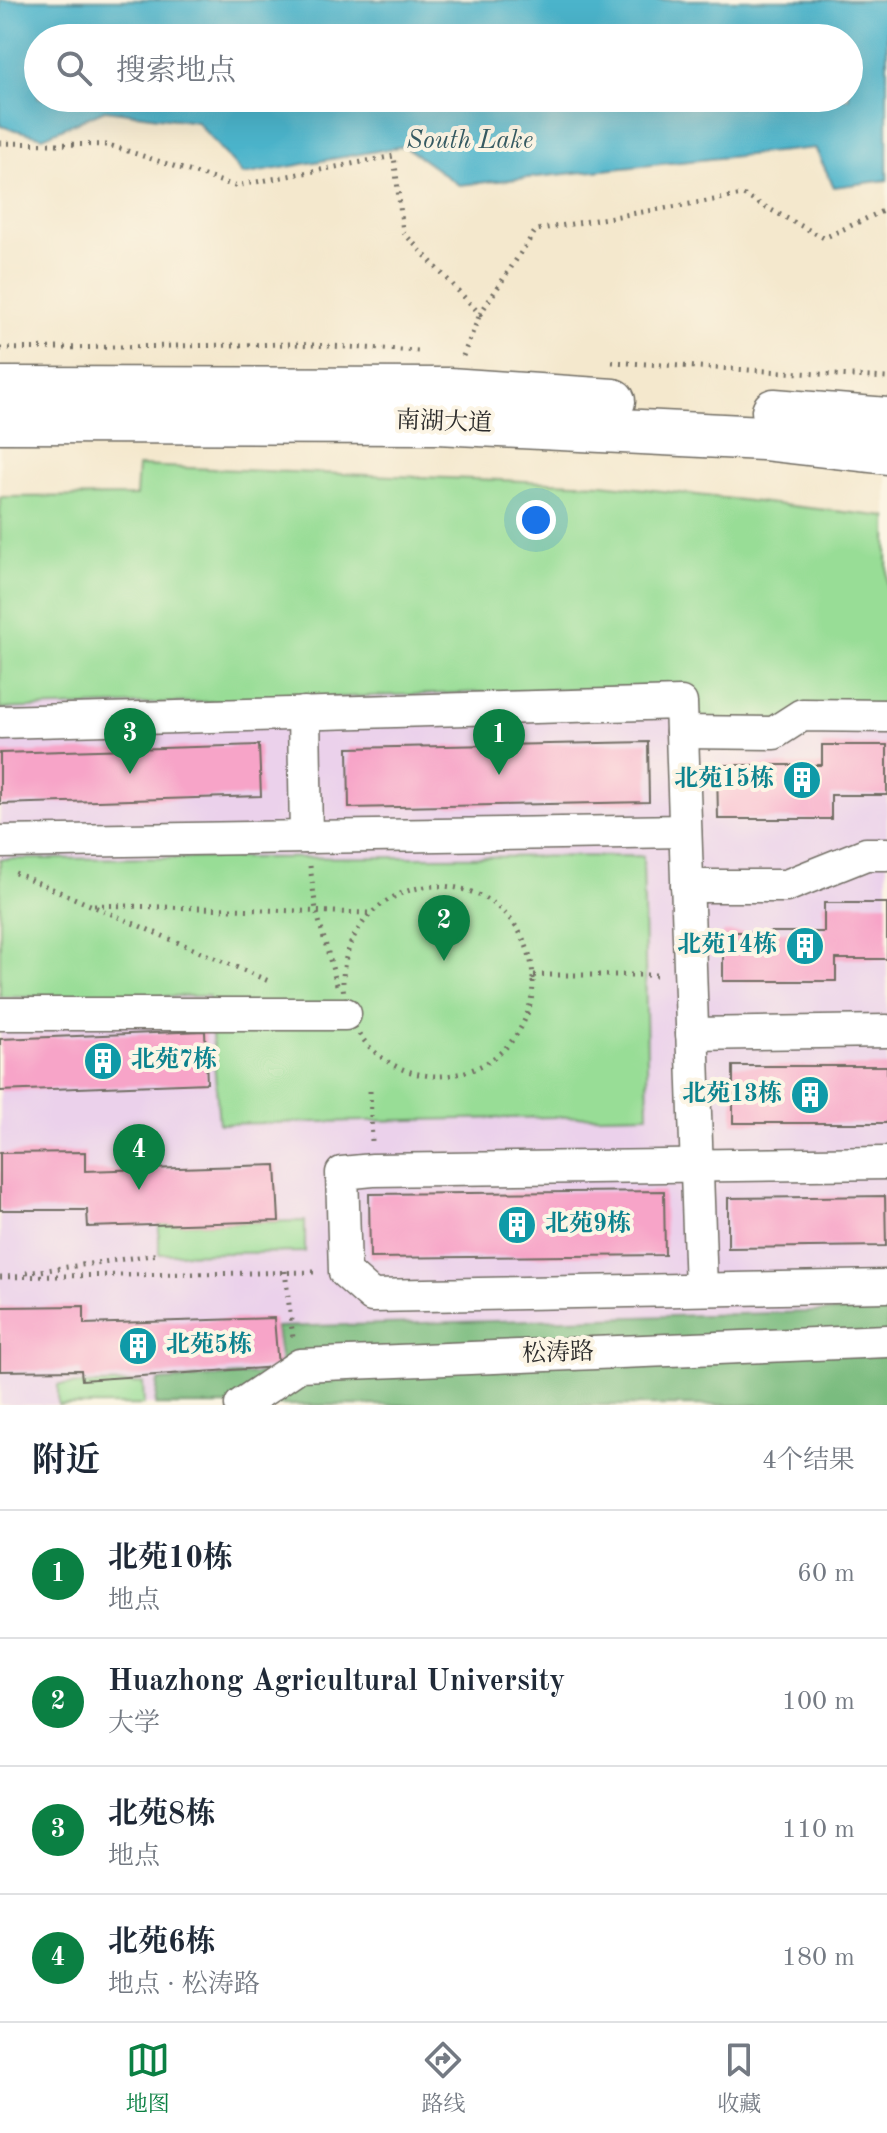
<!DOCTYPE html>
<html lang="zh">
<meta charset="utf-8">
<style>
body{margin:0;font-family:"Old Standard TT","Noto Serif SC",serif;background:#f2f2f3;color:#1f2937}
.you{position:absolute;left:536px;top:520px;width:28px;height:28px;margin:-20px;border:6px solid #fff;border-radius:50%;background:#1a73e8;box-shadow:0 0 0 12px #1a73e833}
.badge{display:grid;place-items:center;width:52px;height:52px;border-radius:50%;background:#0b8043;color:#fff;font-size:26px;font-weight:700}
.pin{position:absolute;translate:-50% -66px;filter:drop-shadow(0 2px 4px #0008)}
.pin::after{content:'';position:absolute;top:42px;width:28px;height:24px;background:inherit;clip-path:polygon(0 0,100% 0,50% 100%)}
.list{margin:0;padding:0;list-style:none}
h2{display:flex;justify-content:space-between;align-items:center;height:104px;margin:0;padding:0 32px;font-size:34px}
h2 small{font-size:26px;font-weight:400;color:#747a83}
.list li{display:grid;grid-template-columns:52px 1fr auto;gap:24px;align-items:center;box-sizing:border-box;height:128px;padding:0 32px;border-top:2px solid #e0e1e3}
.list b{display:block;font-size:30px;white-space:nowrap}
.list p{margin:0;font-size:26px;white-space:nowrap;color:#747a83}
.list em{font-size:26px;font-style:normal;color:#747a83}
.icon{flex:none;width:44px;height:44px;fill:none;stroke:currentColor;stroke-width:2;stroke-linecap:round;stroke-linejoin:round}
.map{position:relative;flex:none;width:887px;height:1405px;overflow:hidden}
.search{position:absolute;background:#fff;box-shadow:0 8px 32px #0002;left:24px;right:24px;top:24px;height:88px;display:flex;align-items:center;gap:20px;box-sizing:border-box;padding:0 28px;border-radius:44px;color:#747a83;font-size:30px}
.sheet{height:616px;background:#fff}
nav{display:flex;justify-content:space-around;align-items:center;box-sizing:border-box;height:112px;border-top:2px solid #e0e1e3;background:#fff;font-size:22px;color:#747a83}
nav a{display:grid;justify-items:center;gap:4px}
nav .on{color:#0b8043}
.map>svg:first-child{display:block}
</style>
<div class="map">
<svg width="887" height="1405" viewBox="0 0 887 1405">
<rect width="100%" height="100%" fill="#fcf5e5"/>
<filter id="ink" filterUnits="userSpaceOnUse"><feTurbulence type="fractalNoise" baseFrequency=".0125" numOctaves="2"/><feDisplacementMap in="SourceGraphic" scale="16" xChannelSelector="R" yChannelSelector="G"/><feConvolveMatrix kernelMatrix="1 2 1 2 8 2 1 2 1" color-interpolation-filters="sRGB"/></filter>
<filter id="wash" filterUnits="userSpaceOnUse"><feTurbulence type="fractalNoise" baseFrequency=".006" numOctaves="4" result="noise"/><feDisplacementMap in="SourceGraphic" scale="32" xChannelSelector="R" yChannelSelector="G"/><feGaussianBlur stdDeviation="1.8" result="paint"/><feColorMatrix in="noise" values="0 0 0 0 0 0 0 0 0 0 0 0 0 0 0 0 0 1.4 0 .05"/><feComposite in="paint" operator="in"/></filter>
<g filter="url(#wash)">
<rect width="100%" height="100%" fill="#f4e8cd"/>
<polygon fill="#ebd1eb" points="138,466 602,484 887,517 887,1405 0,1405 0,497 136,496"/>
<g fill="#98dd96" stroke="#628460" stroke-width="2">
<polygon points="138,466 602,484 887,517 887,704 774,722 694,723 693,685 0,709 0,497 136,496"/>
<polygon points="643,856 648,1115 219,1124 209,996 0,997 0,859"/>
<polygon points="305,1221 305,1252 159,1254 159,1224"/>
<polygon points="143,1383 144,1405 58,1405 58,1385"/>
</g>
<polygon fill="#7abc7f" stroke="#527455" stroke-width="2" points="887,1310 887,1405 155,1405 158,1381 282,1372 276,1327"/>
<path fill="#4cb4cb" stroke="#3c707b" stroke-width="2" fill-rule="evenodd" d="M0,0H887V180L834,187L815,148L459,185L404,146L243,175L197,122L105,110L43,137L0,126ZM38,38H849V98H38Z"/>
<g id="blocks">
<g fill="#f7a4c8">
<polygon points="648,742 649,802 349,808 348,748"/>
<polygon points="259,745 261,796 0,804 0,753"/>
<polygon points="822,745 887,745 887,795 831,795 831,819 718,819 717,765 822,765"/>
<polygon points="824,903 887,903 887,959 836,959 836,981 723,981 723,932 824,932"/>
<polygon points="205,1031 207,1083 0,1091 0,1039"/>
<rect x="733" y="1066" width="154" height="57"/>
<polygon points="85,1152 85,1171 276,1165 279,1221 88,1227 87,1210 0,1210 0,1153"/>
<polygon points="664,1191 665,1255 370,1258 369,1194"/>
<polygon points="885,1196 886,1246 728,1248 728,1198"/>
<polygon points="84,1306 84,1324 274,1318 278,1367 82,1380 81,1370 0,1371 0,1307"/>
</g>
</g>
</g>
<g filter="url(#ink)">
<use href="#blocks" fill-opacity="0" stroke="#716d64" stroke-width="2"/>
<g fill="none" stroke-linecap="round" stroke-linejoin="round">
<g stroke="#716d64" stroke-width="35">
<g id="street">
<polyline points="304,713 306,837"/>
<polyline points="0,722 681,703 701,1289"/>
<polyline points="682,732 774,733 802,715 887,716"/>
<polyline points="0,842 685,831"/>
<polyline points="687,886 786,886 866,854 887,854"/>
<polyline points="0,1014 345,1014"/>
<polyline points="692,1034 887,1031"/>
<polyline points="887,1163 373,1170 342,1173 345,1272 372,1296 887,1286"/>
<polyline points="241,1405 300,1365 887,1341"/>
</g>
</g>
<g stroke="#716d64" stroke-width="47">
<g id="primary">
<polyline points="0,389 449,390 613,401"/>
<polyline points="774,411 887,420"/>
<polyline points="0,421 437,422 763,438 887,452"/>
</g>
</g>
<g stroke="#716d64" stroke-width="5" stroke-dasharray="2 6" stroke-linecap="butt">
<polyline points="0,143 109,145 235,186 394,156 403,232 480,314 536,230 743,195 824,238 887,209"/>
<polyline points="0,349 294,344 419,351"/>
<polyline points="463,356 480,314"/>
<polyline points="612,362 887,378"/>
<polyline points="310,866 316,910 337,985"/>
<polyline points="15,873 271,982"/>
<circle cx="438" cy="981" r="95"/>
<polyline points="94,905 368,913"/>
<polyline points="534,975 661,975"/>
<polyline points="370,1091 372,1141"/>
<polyline points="285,1271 293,1338"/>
<polyline points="26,1273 159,1254"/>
<polyline points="0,1277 316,1272"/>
</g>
<use href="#street" stroke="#fff" stroke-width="32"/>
<use href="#primary" stroke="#fff" stroke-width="44"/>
</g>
</g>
<defs>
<g id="building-disc" transform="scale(2)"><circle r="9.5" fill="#0f9aa8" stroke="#fcf5e5"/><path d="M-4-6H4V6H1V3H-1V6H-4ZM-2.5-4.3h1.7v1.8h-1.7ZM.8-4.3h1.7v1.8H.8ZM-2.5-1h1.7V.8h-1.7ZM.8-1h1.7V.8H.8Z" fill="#fff"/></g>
</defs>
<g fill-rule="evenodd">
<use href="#building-disc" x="802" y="780"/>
<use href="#building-disc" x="805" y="946"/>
<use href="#building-disc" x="103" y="1061"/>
<use href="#building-disc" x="810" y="1095"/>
<use href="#building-disc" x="517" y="1225"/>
<use href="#building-disc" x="138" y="1346"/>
</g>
<g text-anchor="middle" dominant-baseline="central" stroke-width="8" stroke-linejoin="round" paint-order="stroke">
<g font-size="24" fill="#2b2b2b" stroke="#fcf5e5">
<text transform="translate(444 423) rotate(2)">南湖大道</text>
<text transform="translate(558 1354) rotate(-2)">松涛路</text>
</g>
<g font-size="24" font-weight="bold" fill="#0d838f" stroke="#fcf5e5" text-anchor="end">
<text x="774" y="780">北苑15栋</text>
<text x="777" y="946">北苑14栋</text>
<text x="131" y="1061" text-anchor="start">北苑7栋</text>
<text x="782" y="1095">北苑13栋</text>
<text x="545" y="1225" text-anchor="start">北苑9栋</text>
<text x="166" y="1346" text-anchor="start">北苑5栋</text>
</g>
<g font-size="26" font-style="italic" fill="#375b63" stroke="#fcf5e5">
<text x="470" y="141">South Lake</text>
</g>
</g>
</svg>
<div class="you"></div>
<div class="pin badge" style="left:499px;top:775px">1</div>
<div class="pin badge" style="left:444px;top:961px">2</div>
<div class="pin badge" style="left:130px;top:774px">3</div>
<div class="pin badge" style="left:139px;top:1190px">4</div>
<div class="search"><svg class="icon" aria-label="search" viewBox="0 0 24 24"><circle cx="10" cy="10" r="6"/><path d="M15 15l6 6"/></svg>搜索地点</div>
</div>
<section class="sheet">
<h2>附近<small>4个结果</small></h2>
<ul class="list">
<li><span class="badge">1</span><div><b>北苑10栋</b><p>地点</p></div><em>60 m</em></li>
<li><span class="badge">2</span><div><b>Huazhong Agricultural University</b><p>大学</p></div><em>100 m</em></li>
<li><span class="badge">3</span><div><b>北苑8栋</b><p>地点</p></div><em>110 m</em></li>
<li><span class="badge">4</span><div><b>北苑6栋</b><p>地点 · 松涛路</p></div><em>180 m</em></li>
</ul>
</section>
<nav>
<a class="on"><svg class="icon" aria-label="map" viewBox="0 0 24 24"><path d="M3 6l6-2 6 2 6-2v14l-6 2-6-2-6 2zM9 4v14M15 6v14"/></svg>地图</a>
<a><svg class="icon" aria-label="directions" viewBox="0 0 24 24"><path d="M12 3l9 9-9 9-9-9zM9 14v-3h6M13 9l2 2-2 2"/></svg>路线</a>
<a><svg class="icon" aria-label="saved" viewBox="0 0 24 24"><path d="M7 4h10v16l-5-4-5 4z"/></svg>收藏</a>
</nav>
